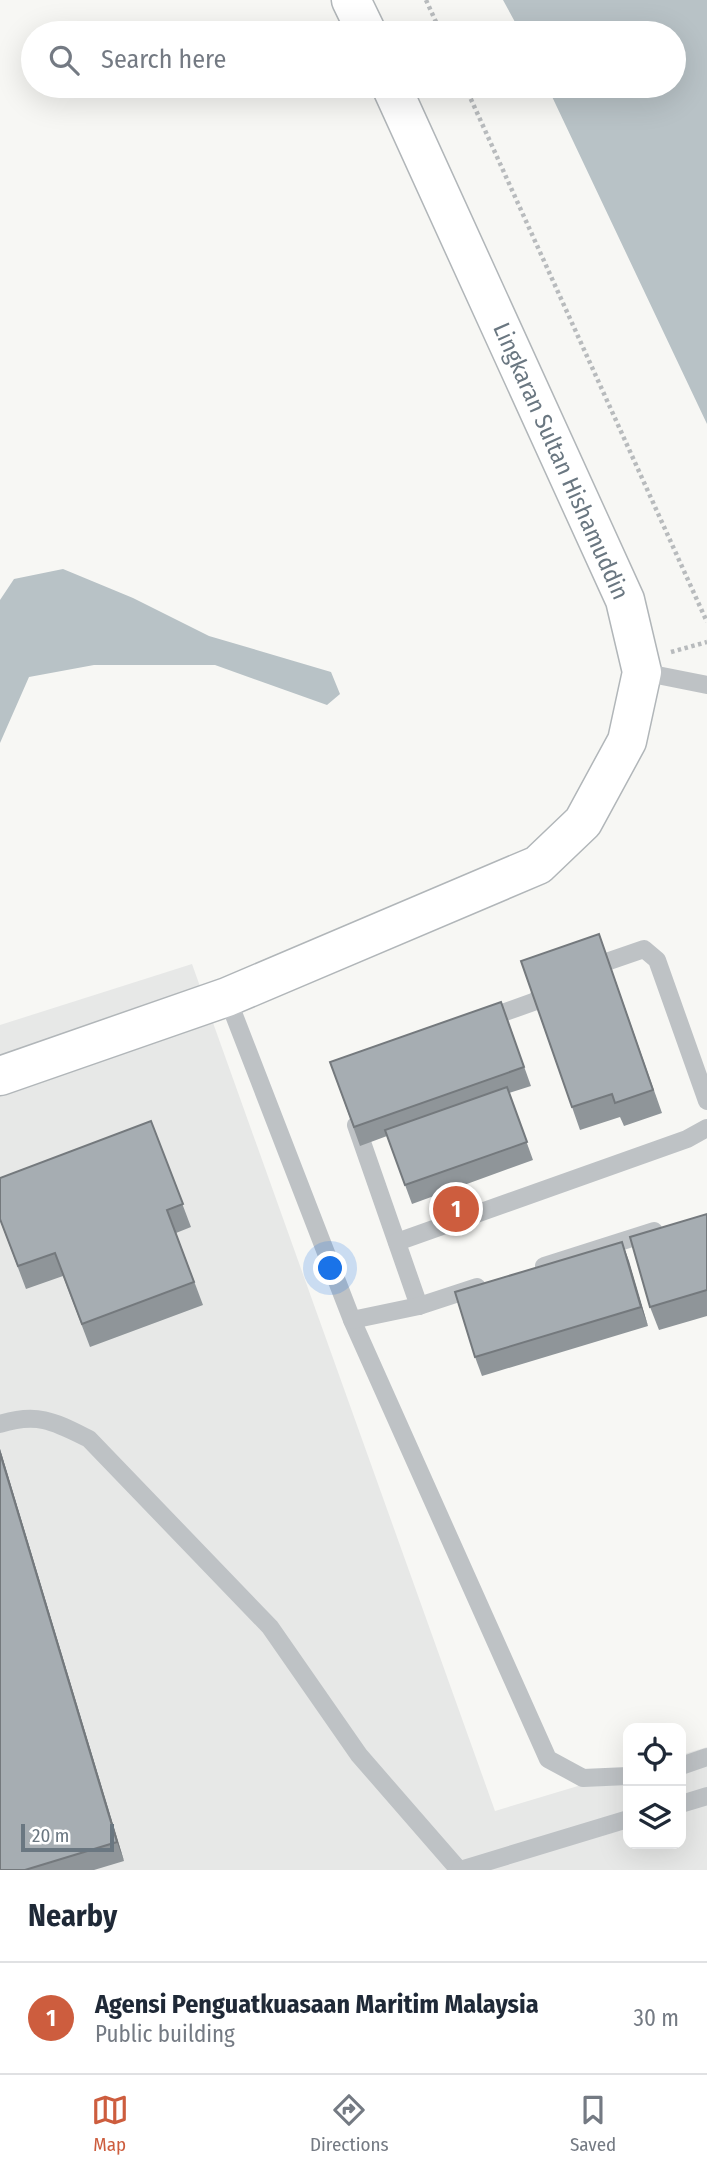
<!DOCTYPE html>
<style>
body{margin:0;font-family:"Fira Sans Condensed",sans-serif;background:#f2f2f3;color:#1f2937}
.controls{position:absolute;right:21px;bottom:21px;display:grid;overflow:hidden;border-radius:14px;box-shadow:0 7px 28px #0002}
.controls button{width:63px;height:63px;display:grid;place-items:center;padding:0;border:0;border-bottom:2px solid #e0e1e3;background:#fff;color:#1f2937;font:35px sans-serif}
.scale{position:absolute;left:21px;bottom:18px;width:93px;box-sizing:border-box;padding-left:7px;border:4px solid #6a7781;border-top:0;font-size:19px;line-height:24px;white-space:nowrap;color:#6a7781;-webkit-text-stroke:5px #fff;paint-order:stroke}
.you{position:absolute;left:331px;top:1269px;width:24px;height:24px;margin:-18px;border:5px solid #fff;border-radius:50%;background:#1a73e8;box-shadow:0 0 0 10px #1a73e833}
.badge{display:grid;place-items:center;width:46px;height:46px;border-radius:50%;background:#cd5d3e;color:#fff;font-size:23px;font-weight:700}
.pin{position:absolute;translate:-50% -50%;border:4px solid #fff;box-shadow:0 2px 7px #0006}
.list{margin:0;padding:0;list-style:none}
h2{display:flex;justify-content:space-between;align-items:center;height:91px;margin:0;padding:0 28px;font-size:30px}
h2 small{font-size:23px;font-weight:400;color:#747a83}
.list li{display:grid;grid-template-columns:46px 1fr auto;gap:21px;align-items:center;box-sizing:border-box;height:112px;padding:0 28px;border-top:2px solid #e0e1e3}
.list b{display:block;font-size:26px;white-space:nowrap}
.list p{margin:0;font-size:23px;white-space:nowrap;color:#747a83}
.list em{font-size:23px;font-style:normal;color:#747a83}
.icon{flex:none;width:38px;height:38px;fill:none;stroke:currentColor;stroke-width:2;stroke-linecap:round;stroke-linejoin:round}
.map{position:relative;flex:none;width:707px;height:1870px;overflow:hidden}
.search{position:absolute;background:#fff;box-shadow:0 7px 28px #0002;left:21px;right:21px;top:21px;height:77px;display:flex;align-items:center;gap:18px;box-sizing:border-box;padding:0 24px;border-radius:38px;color:#747a83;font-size:26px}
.sheet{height:203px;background:#fff}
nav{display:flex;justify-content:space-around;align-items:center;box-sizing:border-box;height:98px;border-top:2px solid #e0e1e3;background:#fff;font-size:19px;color:#747a83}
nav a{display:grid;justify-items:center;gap:4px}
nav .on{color:#cd5d3e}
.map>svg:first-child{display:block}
</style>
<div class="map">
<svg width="707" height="1870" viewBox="0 0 707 1870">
<rect width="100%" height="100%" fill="#f7f7f4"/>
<polygon fill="#e7e8e7" points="192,964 495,1811 628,1771 628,1844 681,1844 681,1755 707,1747 707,1870 0,1870 0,1025"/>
<g fill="#b8c2c6">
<polygon points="503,0 707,0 707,424 547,86 674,86 674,33 521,33"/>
<polygon points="63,569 133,598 209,636 331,672 340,694 327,705 215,665 94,665 29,677 0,743 0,600 14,579"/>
</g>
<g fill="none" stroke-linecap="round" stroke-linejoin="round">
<g stroke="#b1b6b9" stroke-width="41">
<g id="secondary">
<polyline points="351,0 367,33"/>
<polyline points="0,1076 227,997 538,865 583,822 627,741 642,672 625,600 391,86"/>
</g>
</g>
<g stroke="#b8bbbd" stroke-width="4.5" stroke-dasharray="3.5 3.5" stroke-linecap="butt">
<polyline points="426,0 441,33"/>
<polyline points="465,86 707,622"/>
<polyline points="671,652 707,642"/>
</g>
<g stroke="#bec2c5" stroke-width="18">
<polyline points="642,672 707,685"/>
<polyline points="586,969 644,949 657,960 707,1101"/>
<polyline points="227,997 352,1320 548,1759 583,1778 628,1776"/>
<polyline points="483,1020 536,1001 547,984"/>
<polyline points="356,1125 419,1306"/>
<polyline points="397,1242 687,1139 707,1128"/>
<polyline points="544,1266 654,1231"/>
<polyline points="352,1320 419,1306 477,1287"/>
<path d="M0,1424C38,1412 55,1422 89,1439L270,1627L359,1755L459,1870"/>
<polyline points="681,1766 707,1757"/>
<polyline points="681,1804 707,1796"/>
<polyline points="460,1870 628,1819"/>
</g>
<use href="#secondary" stroke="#fff" stroke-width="38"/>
</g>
<g fill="#8f9599">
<polygon points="599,934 662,1113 624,1126 620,1117 580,1130 521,961"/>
<polygon points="501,1002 531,1086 509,1093 533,1160 412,1204 387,1136 360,1146 330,1062"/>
<polygon points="151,1121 191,1227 176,1233 203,1305 90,1347 63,1276 26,1289 0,1220"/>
<polygon points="707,1214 707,1316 659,1330 650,1307"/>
<polygon points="622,1242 648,1326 482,1376 475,1357"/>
<polygon points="0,1449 124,1861 94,1870 0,1870"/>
</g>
<g fill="#74797d">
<polygon points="622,1242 629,1261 648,1326 641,1307"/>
<polygon points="0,1449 124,1861 117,1842 0,1453"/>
</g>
<g fill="#a6adb2" stroke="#74797d" stroke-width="2">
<polygon points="599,934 653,1090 615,1103 612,1094 572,1107 521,961"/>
<polygon points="501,1002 524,1067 354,1127 330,1062"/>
<polygon points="507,1087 527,1142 405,1185 385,1130"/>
<polygon points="151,1121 183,1204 167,1210 194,1282 82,1324 55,1253 18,1266 0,1219 0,1178"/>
<polygon points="707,1214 707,1290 650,1307 630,1237"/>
<polygon points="622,1242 641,1307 475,1357 455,1292"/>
<polygon points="0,1453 117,1842 25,1870 0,1870"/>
</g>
<g text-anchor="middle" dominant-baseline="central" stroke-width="7" stroke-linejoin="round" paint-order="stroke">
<g font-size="24" fill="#6a7781" stroke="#fff">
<text transform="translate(561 461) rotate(66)">Lingkaran Sultan Hishamuddin</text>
</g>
</g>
</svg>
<div class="controls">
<button><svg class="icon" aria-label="locate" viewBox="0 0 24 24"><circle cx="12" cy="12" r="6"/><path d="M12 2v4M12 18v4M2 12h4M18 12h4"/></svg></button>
<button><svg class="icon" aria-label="layers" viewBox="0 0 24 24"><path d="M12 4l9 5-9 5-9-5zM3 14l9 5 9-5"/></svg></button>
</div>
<div class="scale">20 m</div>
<div class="you"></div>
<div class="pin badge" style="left:456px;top:1209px">1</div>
<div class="search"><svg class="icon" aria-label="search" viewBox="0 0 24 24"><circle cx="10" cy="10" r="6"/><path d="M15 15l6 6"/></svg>Search here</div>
</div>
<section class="sheet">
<h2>Nearby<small></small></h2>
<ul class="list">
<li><span class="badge">1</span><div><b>Agensi Penguatkuasaan Maritim Malaysia</b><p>Public building</p></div><em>30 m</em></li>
</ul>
</section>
<nav>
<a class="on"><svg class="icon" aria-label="map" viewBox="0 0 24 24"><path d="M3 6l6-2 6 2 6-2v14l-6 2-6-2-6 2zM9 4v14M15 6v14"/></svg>Map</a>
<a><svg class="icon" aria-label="directions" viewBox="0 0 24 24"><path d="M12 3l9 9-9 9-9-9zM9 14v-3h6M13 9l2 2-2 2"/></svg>Directions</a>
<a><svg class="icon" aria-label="saved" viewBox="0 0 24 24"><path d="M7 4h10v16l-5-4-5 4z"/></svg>Saved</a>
</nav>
